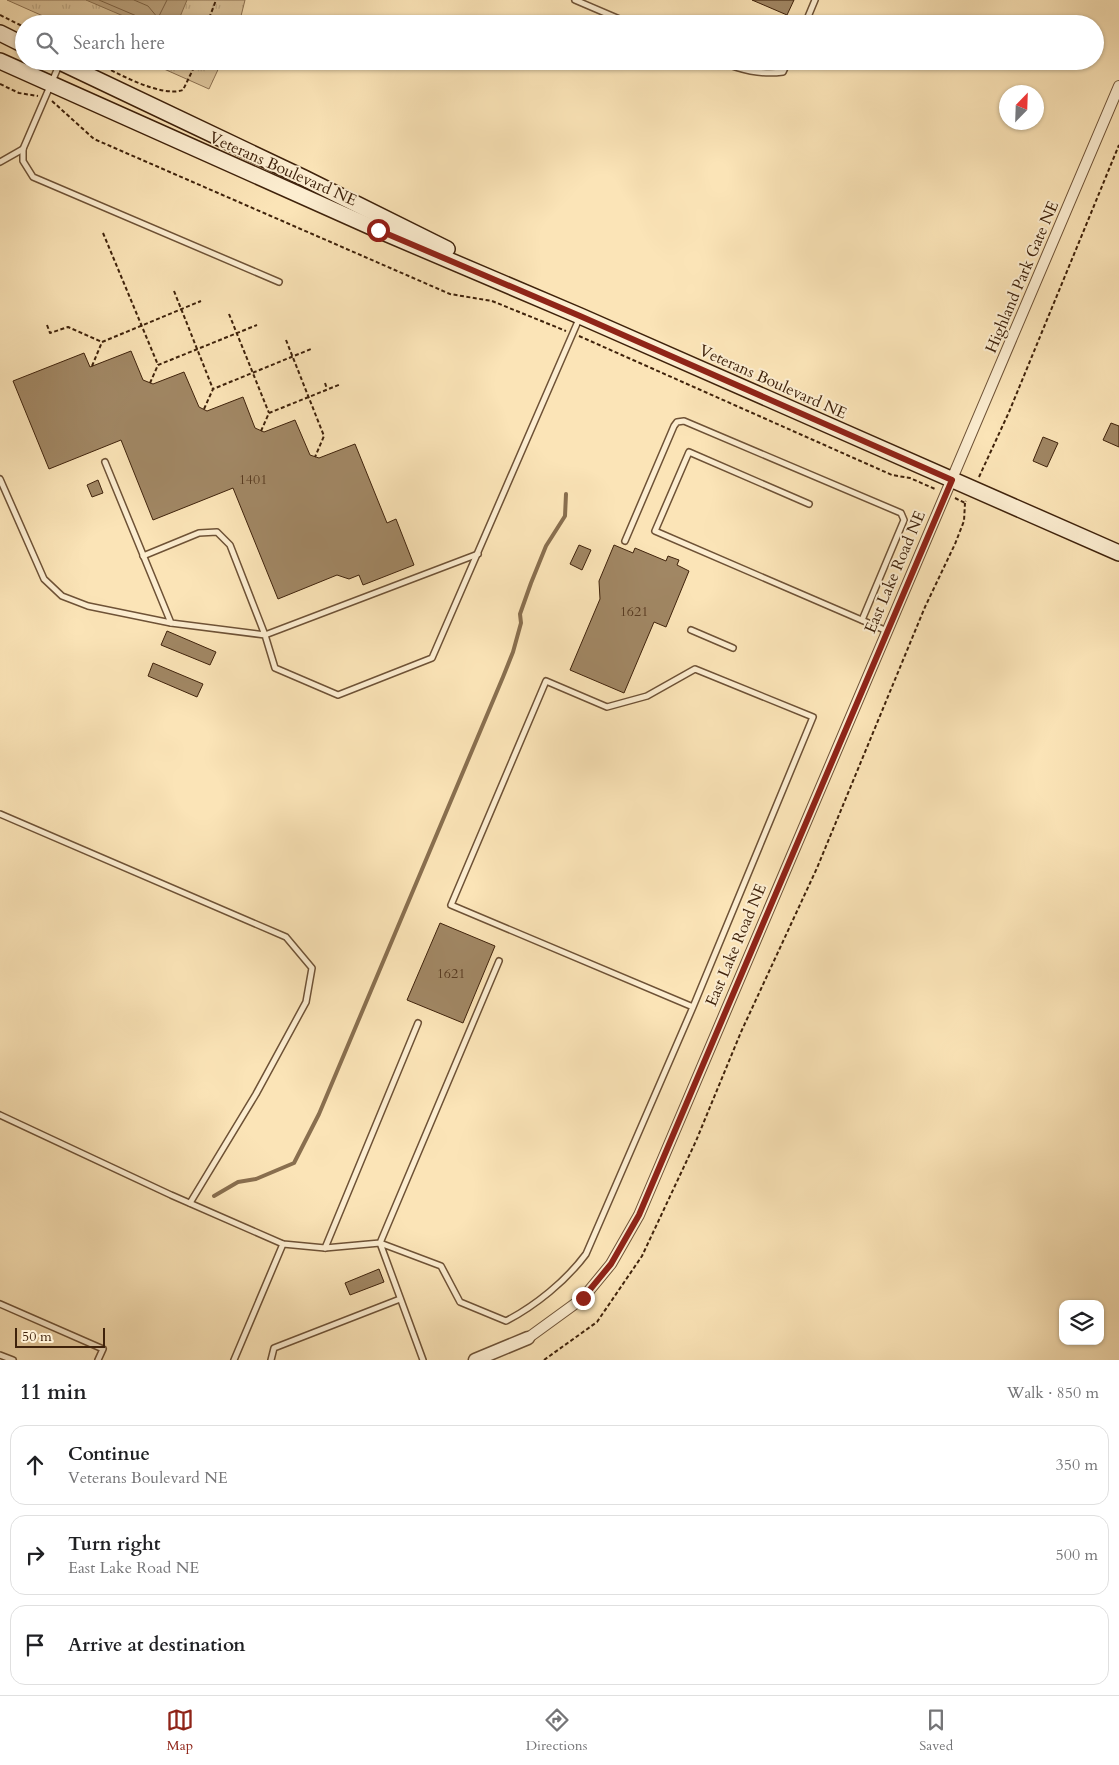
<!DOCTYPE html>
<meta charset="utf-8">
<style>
body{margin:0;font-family:Cardo,serif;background:#f6f6f6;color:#202124}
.controls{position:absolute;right:15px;bottom:15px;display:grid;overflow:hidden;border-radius:10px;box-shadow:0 1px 4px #0004}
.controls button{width:45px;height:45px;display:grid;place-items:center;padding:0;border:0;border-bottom:1px solid #e0e0e0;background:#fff;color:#202124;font:25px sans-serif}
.compass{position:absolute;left:999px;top:85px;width:45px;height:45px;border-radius:50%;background:#fff;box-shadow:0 1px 4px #0004;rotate:23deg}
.scale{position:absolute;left:15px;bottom:12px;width:90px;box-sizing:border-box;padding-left:5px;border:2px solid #3f220b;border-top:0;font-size:14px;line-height:18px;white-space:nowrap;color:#3f220b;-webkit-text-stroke:4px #fcedd0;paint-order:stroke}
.stop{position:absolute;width:15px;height:15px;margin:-11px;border:4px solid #8f2418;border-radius:50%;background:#fff}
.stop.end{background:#8f2418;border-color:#fff;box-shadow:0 1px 5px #0008}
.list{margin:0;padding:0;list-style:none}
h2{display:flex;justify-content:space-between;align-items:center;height:65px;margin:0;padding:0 20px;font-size:21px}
h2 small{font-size:16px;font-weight:400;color:#757577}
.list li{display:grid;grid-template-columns:32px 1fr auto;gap:15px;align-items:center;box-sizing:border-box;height:80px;margin:0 10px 10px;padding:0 10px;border:1px solid #e0e0e0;border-radius:15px}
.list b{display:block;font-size:19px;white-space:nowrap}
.list p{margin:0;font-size:16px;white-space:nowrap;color:#757577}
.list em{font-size:16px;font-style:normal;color:#757577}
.icon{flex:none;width:28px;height:28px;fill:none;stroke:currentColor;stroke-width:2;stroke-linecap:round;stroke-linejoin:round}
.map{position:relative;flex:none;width:1119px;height:1360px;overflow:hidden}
.search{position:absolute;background:#fff;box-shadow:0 1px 4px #0004;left:15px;right:15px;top:15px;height:55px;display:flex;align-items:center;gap:12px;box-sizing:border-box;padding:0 18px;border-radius:28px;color:#757577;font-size:19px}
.sheet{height:335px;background:#fff}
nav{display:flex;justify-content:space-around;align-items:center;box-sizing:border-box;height:70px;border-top:1px solid #e0e0e0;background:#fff;font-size:14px;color:#757577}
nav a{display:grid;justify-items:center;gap:2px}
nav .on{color:#8f2418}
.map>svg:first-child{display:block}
</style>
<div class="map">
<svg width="1119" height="1360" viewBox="0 0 1119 1360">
<defs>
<pattern id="grass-tufts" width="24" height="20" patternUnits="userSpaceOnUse" patternTransform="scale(1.25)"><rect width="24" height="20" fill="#dbc39a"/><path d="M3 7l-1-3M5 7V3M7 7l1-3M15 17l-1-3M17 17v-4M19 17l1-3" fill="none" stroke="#bda783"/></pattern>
</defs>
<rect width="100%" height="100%" fill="#fbe4b7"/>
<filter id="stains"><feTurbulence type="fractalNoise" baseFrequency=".004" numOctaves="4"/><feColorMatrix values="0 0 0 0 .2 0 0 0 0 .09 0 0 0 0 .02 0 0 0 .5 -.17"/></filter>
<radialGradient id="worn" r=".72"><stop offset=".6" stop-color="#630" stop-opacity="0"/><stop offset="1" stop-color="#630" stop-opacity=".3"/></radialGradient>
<g fill="url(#grass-tufts)" stroke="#8d7252">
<polygon points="7,0 245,0 239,24 61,24"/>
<polygon points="146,61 222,61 209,89"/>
</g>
<polygon fill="#bba27d" stroke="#896f4f" points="86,0 187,0 177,24 142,24"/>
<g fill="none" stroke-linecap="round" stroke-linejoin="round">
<g stroke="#7d6244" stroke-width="1">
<polyline points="99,0 139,17 142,24"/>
<polyline points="134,0 148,6 158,18 167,0"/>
</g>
<g stroke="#896f4f" stroke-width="4">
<polyline points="180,17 195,24"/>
<polyline points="214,1196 238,1182 256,1179 294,1163 319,1114 503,677 513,652 521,623 520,614 531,583 546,546 565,516 566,494"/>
</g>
</g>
<g fill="#a18764" stroke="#3f220b">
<polygon points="752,0 794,0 787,15"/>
<polygon points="131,351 143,380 153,384 184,372 199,407 207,411 243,397 255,428 264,432 295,420 310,455 319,458 355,444 387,523 396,519 414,565 363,585 359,575 349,579 337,575 278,599 233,488 153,520 121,440 49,469 13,381 84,353 90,367"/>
<polygon points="1111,423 1119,426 1119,447 1103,440"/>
<polygon points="1043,437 1058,443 1047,467 1033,461"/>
<polygon points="98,480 103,493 92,497 87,485"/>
<polygon points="579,545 591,550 582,570 570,564"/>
<polygon points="614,545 633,553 635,548 666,561 668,556 679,560 677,565 689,571 666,627 654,622 624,693 570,670 600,599 599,581"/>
<polygon points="167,631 216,652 210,665 161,645"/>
<polygon points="153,663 203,684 197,697 148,676"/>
<polygon points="440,923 495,946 463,1023 407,1000"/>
<polygon points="379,1269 384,1282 350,1295 345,1283"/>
</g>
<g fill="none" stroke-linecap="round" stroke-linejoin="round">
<g stroke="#6e5236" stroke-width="8">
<g id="service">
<polyline points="575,0 631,24"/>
<polyline points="805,24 815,0"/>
<path d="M719,61C741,70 760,75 783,72L788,61"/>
<polyline points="60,63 23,149 23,161 33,177 279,282"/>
<polyline points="0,162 23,149"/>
<polyline points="105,462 171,623 265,635 275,668 338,695 432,658 579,319"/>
<polyline points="0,479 44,579 62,596 88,606 171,623"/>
<polyline points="809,504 689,452 655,531 887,631"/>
<polyline points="625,541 674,426 677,422 684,421 901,513 904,520 862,620"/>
<polyline points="143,556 199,533 217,532 230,545 265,635 478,554"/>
<polyline points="691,630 733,648"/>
<polyline points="0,814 286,937 312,968 306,1002 256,1094 190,1203"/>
<polyline points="0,1115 171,1195 283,1244 325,1248 380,1243 499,961"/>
<polyline points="325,1248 418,1023"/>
<polyline points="0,1304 103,1349 98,1360"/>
<polyline points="0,1355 13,1360"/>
<polyline points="234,1360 283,1244"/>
<polyline points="271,1360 274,1348 400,1299"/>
<path d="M423,1360L380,1243L441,1266L460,1302L506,1321C535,1306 566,1281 586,1254L693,1007L813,717L695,669L647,696L607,707L546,681L451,905L693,1007"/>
</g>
</g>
<g stroke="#6e5236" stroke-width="12">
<polyline id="minor" points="528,1338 583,1298 611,1264 639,1215 1119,86"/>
</g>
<g stroke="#6e5236" stroke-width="15">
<polyline id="tertiary" points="475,1360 528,1338"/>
</g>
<g stroke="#3f220b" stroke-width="18">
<g id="secondary">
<polyline points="0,33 24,45"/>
<polyline points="0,61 378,230 580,316 1119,553"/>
<polyline points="58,61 304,178 447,249"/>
</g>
</g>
<g stroke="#3f220b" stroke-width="2" stroke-dasharray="4 2.5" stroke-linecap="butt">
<polyline points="0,15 24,27"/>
<polyline points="207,24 216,0"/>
<path d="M94,61C114,72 161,98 183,90L197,61"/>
<polyline points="0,84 19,93 38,96"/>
<polyline points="52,101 94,139 450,294 492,301 566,331"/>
<polyline points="103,233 158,365"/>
<polyline points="174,291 213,389"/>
<polyline points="229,314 269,413"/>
<polyline points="47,325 50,333 68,327 102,342"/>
<polyline points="579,336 892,475 910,478 935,489"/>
<polyline points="286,340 324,436 315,457"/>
<polyline points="92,366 102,342 201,301"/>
<polyline points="150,383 158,365 257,325"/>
<polyline points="325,383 327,389"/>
<polyline points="204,409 213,389 311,349"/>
<polyline points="261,431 269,413 341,384"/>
<polyline points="979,477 1009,412 1119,145"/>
<polyline points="955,498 965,503 966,501"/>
<polyline points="544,1360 597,1322 642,1256 696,1141 741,1032 817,868 925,607 955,544 964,521 965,503"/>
</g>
<use href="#service" stroke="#fcedd0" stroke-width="5"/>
<use href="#minor" stroke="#fcedd0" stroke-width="10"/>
<use href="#tertiary" stroke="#fcedd0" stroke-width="12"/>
<use href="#secondary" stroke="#fcedd0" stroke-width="15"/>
</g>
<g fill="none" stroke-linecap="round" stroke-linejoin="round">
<polyline stroke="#8f2418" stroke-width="6" points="378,230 580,316 952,480 639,1215 611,1264 583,1298"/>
</g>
<g text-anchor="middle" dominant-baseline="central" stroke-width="4" stroke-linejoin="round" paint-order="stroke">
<g font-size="14" fill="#583b21">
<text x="253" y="479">1401</text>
<text x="634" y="611">1621</text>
<text x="451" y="973">1621</text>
</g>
<g font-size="16" fill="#3f220b" stroke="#fcedd0">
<text transform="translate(283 169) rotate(24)">Veterans Boulevard NE</text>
<text transform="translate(1022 277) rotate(-67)">Highland Park Gate NE</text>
<text transform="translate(773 382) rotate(24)">Veterans Boulevard NE</text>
<text transform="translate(895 572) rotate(-67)">East Lake Road NE</text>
<text transform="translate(736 945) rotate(-67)">East Lake Road NE</text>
</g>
</g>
<rect width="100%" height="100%" filter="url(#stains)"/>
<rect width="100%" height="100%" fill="url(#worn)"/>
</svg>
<div class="controls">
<button><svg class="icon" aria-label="layers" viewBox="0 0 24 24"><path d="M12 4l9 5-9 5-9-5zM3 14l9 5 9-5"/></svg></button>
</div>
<svg class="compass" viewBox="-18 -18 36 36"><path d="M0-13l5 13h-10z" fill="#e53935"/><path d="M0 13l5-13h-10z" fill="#757577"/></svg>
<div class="scale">50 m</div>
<div class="stop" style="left:378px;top:230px"></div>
<div class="stop end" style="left:583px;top:1298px"></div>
<div class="search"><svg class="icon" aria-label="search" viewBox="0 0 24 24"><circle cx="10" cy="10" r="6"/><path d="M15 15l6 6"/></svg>Search here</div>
</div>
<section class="sheet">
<h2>11 min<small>Walk · 850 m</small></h2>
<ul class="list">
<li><svg class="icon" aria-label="ahead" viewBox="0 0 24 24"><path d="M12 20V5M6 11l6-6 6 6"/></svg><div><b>Continue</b><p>Veterans Boulevard NE</p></div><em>350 m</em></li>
<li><svg class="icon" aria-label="right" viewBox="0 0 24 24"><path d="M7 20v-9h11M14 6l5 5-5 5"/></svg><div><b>Turn right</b><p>East Lake Road NE</p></div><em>500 m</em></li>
<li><svg class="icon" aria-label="arrive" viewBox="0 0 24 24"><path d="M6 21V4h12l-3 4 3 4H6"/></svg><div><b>Arrive at destination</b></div></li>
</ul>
</section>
<nav>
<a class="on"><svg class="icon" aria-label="map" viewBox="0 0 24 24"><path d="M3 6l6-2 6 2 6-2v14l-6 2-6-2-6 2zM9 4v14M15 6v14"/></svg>Map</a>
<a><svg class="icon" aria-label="directions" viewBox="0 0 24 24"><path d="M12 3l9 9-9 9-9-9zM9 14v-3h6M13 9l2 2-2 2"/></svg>Directions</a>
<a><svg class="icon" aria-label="saved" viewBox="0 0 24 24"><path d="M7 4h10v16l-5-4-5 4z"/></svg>Saved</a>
</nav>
